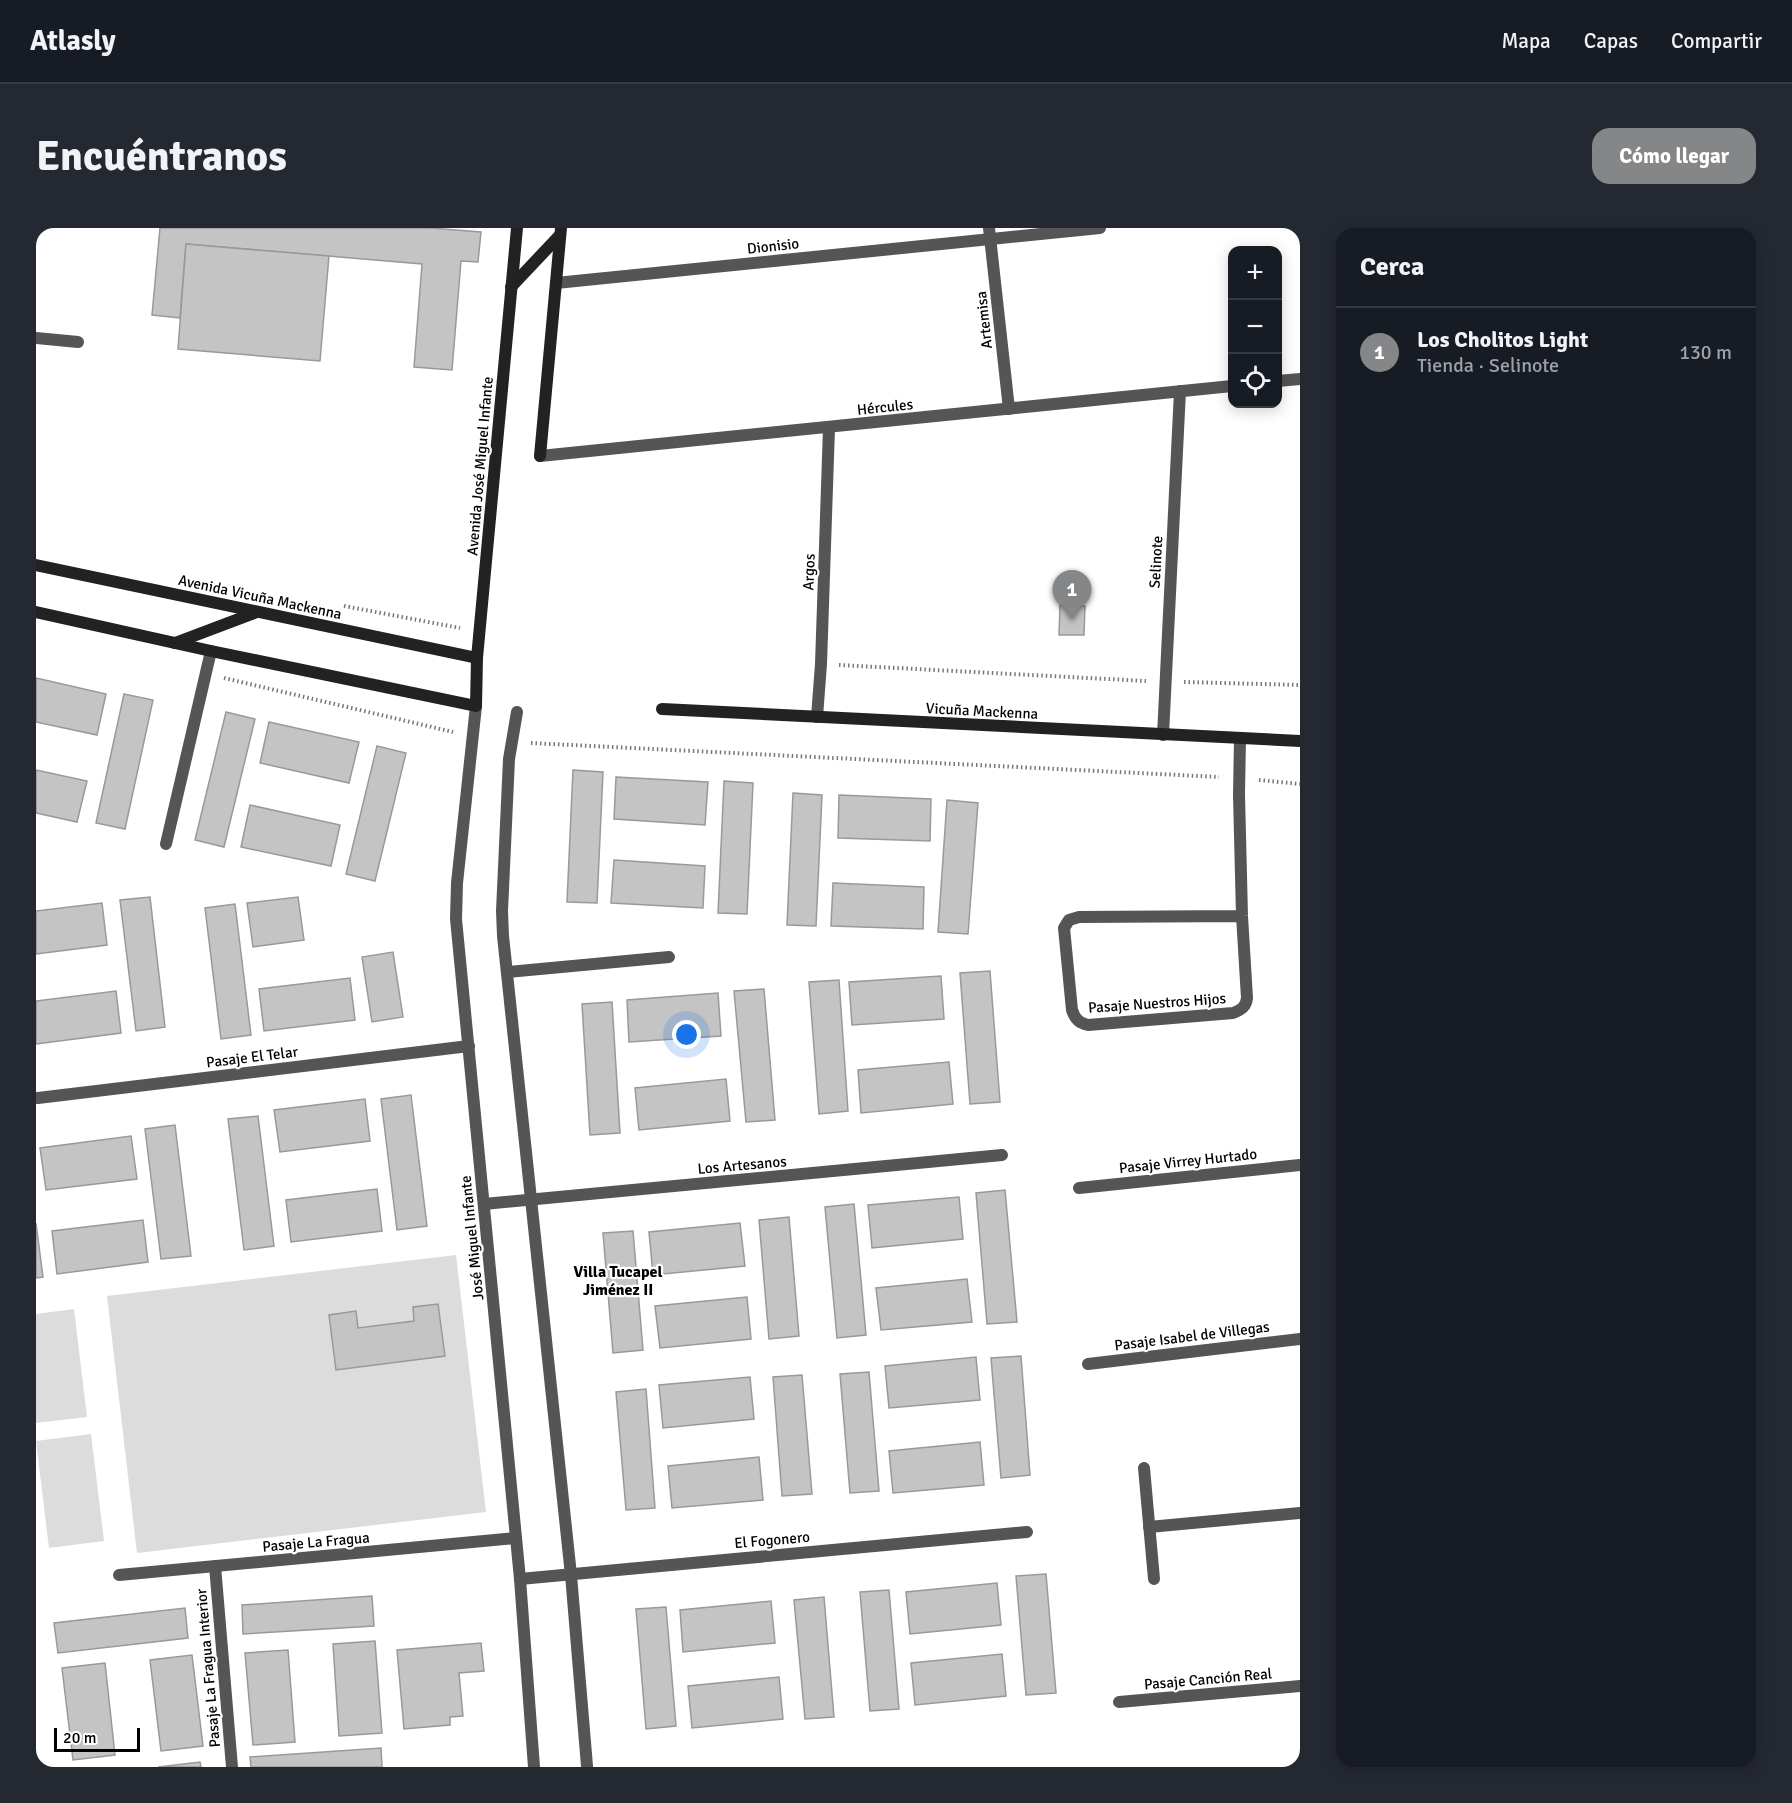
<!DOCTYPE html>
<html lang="es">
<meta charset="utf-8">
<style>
body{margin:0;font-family:Signika,sans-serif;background:#242831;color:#f1f3f6}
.controls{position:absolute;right:18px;top:18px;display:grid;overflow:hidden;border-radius:12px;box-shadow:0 3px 15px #0003}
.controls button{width:54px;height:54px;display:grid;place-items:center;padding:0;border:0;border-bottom:2px solid #363941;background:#171b24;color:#f1f3f6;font:30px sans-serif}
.scale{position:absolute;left:18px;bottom:15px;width:86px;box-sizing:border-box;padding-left:6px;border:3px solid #000;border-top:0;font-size:16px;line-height:21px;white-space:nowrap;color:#000;-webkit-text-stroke:4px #fff;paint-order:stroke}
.you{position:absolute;left:651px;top:807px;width:21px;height:21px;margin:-15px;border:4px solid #fff;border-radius:50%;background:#1a73e8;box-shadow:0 0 0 9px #1a73e833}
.badge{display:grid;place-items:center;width:39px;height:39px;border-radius:50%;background:#858687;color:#fff;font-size:20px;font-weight:700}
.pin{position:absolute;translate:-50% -50px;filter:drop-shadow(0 2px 3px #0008)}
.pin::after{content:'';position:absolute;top:32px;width:21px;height:18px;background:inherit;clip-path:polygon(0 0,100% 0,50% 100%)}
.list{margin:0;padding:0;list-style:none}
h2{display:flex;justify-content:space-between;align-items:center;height:78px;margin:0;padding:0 24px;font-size:26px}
h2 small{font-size:20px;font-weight:400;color:#9ea1a6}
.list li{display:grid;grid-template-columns:39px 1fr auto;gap:18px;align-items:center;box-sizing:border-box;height:90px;padding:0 24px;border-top:2px solid #363941}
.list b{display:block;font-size:22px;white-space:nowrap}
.list p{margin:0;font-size:20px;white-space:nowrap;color:#9ea1a6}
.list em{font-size:20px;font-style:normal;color:#9ea1a6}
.icon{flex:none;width:33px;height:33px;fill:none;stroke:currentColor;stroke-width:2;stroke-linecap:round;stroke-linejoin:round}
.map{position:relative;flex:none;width:1264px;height:1539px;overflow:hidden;border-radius:18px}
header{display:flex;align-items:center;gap:36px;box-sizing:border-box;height:84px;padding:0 30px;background:#171b24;border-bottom:2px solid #363941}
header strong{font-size:28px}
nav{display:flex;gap:33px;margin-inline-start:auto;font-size:21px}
.intro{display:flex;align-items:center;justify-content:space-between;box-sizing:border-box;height:144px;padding:0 36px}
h1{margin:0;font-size:42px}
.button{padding:15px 27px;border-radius:18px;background:#858687;color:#fff;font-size:21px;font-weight:700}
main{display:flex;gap:36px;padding:0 36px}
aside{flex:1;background:#171b24;border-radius:18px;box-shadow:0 3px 15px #0003}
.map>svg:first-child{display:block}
</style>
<header>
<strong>Atlasly</strong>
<nav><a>Mapa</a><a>Capas</a><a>Compartir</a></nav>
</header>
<div class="intro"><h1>Encuéntranos</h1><a class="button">Cómo llegar</a></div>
<main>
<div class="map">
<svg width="1264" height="1539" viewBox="0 0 1264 1539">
<rect width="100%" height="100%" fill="#fff"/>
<g fill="#dcdcdc">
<polygon points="420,1027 450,1284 101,1325 71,1068"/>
<polygon points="38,1081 51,1189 0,1195 0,1086"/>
<polygon points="55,1206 68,1313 13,1320 0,1213"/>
</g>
<g fill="#c4c4c4" stroke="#999" stroke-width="1.5">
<polygon points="124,0 395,0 445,4 442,34 425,33 416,142 378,139 386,36 150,16 144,90 116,87"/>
<polygon points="150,16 293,28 284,133 142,121"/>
<polygon points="1024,377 1049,378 1048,407 1023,407"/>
<polygon points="0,450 70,466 61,507 0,494"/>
<polygon points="88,466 117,472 89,601 60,595"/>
<polygon points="190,484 219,491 188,619 159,612"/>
<polygon points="233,494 323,514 313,555 224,535"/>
<polygon points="341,518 370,525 339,653 310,646"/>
<polygon points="0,542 51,553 41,594 0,585"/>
<polygon points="537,542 567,544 561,675 531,674"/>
<polygon points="580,549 672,554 669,597 578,591"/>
<polygon points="688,553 717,555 711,686 682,685"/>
<polygon points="757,565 786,567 780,698 751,697"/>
<polygon points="803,567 895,571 894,613 802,610"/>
<polygon points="911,572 942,575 932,706 902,704"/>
<polygon points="214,577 304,597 295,638 205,619"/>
<polygon points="578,632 669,638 667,680 575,675"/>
<polygon points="797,655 888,659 887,701 795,698"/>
<polygon points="114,669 129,799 100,803 84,672"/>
<polygon points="262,669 268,712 217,719 211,675"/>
<polygon points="66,675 71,717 0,726 0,683"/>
<polygon points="199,676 215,807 185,811 169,680"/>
<polygon points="357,724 367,789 336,794 326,729"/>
<polygon points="954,743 964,874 934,876 924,745"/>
<polygon points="905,748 908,791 816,797 813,754"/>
<polygon points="314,750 319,792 228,803 223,761"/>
<polygon points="803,752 812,883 783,886 773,754"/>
<polygon points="728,761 739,892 710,894 698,763"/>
<polygon points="80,763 85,805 0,816 0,773"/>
<polygon points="682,765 685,808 593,814 591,772"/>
<polygon points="576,774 584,905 554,907 546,776"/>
<polygon points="913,834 917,876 825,885 822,842"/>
<polygon points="690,851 694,893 603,902 599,860"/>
<polygon points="375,867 391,998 361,1002 345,871"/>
<polygon points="329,871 334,913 244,924 238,882"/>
<polygon points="222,888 238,1018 208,1022 192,891"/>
<polygon points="139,897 155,1028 125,1031 109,901"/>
<polygon points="95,908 101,951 10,962 4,920"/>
<polygon points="341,961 346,1003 255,1014 250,972"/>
<polygon points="969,962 981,1094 951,1096 940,965"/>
<polygon points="923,969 927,1011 836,1020 832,977"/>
<polygon points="818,976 830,1107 801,1110 789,979"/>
<polygon points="753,989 763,1108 733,1111 723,992"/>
<polygon points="107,992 112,1034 21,1046 16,1003"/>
<polygon points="0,995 7,1049 0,1050"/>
<polygon points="704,995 709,1038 617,1047 613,1004"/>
<polygon points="597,1003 607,1122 577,1125 567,1005"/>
<polygon points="931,1051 936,1094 845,1102 840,1060"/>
<polygon points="711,1069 715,1111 624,1120 619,1078"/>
<polygon points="402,1076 409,1128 300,1142 293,1087 320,1083 322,1100 378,1093 377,1079"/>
<polygon points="985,1128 994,1247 965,1250 955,1130"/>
<polygon points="940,1129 944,1172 853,1180 849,1138"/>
<polygon points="833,1144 843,1263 814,1265 804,1146"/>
<polygon points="766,1147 776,1266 746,1268 737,1149"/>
<polygon points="714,1149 718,1191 627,1200 623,1157"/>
<polygon points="610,1161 619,1280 590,1282 580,1164"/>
<polygon points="944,1214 948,1257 857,1265 853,1223"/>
<polygon points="723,1229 727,1272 636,1280 632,1238"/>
<polygon points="1010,1346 1020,1465 990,1467 980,1348"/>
<polygon points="961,1355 965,1397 874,1406 870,1364"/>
<polygon points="853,1362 863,1481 834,1483 824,1364"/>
<polygon points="336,1368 338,1398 207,1406 206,1377"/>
<polygon points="788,1369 798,1489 769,1491 758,1372"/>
<polygon points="735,1373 739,1415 647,1424 644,1382"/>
<polygon points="630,1379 640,1498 610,1501 600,1381"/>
<polygon points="149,1380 152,1410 22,1425 18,1395"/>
<polygon points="339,1413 346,1505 303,1508 297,1416"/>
<polygon points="445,1415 448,1443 423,1445 427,1488 414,1489 414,1497 368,1501 361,1422"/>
<polygon points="252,1422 259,1514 217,1517 209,1425"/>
<polygon points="966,1426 970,1468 879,1477 875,1435"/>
<polygon points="156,1427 167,1518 125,1523 114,1432"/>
<polygon points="69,1435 79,1527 37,1532 26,1440"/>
<polygon points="743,1449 747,1491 656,1500 652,1458"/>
<polygon points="345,1520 346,1539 215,1539 214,1529"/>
<polygon points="164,1534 165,1539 122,1539"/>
</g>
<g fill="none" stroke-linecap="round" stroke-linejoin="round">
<g stroke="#777" stroke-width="4" stroke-dasharray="1.5 3" stroke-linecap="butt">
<polyline points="308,378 424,400"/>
<polyline points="803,437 1110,453"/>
<polyline points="188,450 417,504"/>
<polyline points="1148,454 1264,457"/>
<polyline points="495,515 1183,549"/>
<polyline points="1223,552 1264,556"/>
</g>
<g stroke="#555" stroke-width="12">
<polyline points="953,0 973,181"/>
<polyline points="520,55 1064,0"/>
<polyline points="0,110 42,114"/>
<polyline points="1242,153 1264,151"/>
<polyline points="504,228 1196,158"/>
<polyline points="440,478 421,655 420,691 484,1351 498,1539"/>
<polyline points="481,484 473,531 466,683 467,708 535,1347 551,1538"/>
<polyline points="781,489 785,436 793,200"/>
<polyline points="1127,507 1144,163"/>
<path d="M1204,510L1203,567L1206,688L1211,770C1210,779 1205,782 1197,785L1052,797C1043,795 1039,791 1036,782L1028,700L1033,692L1043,689L1206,688"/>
<polyline points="130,616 175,423"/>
<polyline points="471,744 633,729"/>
<polyline points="2,870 433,818"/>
<polyline points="1043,960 1264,937"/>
<polyline points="448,976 966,927"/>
<polyline points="1052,1136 1264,1111"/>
<polyline points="1108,1240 1118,1351"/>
<polyline points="1113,1299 1264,1285"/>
<polyline points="179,1338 196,1539"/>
<polyline points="83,1347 480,1310"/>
<polyline points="484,1351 991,1304"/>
<polyline points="1083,1474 1264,1458"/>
</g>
<g stroke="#222" stroke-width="12">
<polyline points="475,59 524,7"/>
<polyline points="504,228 525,0"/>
<polyline points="0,337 441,430"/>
<polyline points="0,384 175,423 440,478 441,430 481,0"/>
<polyline points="139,415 221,384"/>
<polyline points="626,481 1264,513"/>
</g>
</g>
<g text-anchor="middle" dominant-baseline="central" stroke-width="4.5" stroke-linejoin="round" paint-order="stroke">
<g font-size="15" fill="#000" stroke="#fff">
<text transform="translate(737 18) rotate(-6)">Dionisio</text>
<text transform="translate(948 92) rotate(-96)">Artemisa</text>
<text transform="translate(849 179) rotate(-6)">Hércules</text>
<text transform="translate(444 238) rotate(-85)">Avenida José Miguel Infante</text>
<text transform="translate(1120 334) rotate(-87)">Selinote</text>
<text transform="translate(773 344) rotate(-88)">Argos</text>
<text transform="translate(224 369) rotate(12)">Avenida Vicuña Mackenna</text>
<text transform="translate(946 483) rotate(3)">Vicuña Mackenna</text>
<text transform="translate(1121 775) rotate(-4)">Pasaje Nuestros Hijos</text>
<text transform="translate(216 829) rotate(-7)">Pasaje El Telar</text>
<text transform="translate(1152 933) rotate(-6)">Pasaje Virrey Hurtado</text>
<text transform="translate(706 937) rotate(-5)">Los Artesanos</text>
<text transform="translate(436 1010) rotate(-96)">José Miguel Infante</text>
<text transform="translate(1156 1108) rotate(-7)">Pasaje Isabel de Villegas</text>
<text transform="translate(736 1312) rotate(-5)">El Fogonero</text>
<text transform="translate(280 1314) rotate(-5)">Pasaje La Fragua</text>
<text transform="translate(172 1440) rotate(-95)">Pasaje La Fragua Interior</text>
<text transform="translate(1172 1451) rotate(-5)">Pasaje Canción Real</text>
</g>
<g font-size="16" font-weight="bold" fill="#000" stroke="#fff">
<text x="582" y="1044">Villa Tucapel<tspan x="582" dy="18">Jiménez II</tspan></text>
</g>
</g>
</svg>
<div class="controls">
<button>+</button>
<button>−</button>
<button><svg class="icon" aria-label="locate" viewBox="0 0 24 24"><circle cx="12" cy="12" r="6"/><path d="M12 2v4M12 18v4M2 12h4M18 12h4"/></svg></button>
</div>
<div class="scale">20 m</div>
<div class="you"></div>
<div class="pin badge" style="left:1036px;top:392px">1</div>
</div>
<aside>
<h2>Cerca<small></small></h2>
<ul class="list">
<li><span class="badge">1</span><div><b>Los Cholitos Light</b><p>Tienda · Selinote</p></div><em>130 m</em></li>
</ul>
</aside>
</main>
